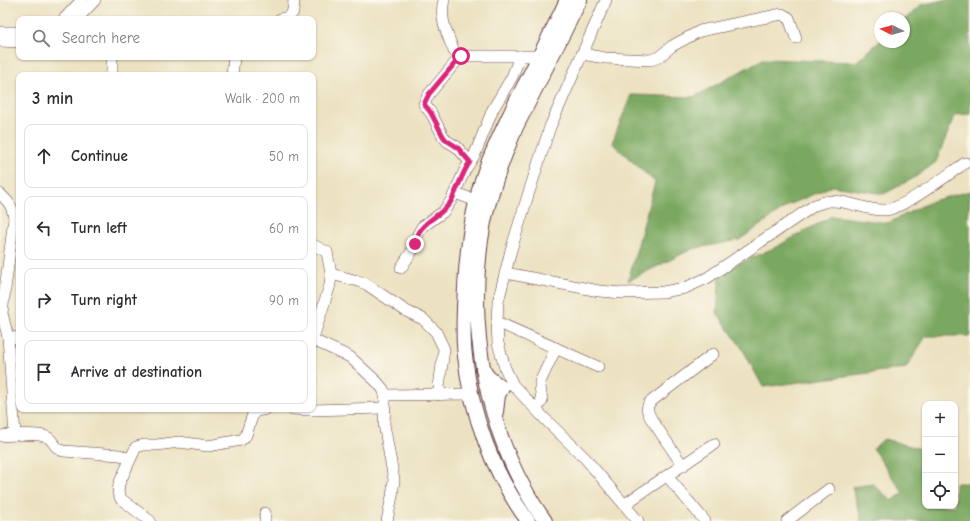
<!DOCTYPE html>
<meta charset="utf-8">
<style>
body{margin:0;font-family:"Comic Neue",sans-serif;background:#f2f2f3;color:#2b2b33}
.controls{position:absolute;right:12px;bottom:12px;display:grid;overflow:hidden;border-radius:8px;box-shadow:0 1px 3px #0004}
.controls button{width:36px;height:36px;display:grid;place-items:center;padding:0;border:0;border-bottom:1px solid #e1e1e2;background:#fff;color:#2b2b33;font:20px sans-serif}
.compass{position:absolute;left:874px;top:12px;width:36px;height:36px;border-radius:50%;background:#fff;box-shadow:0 1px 3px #0004;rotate:275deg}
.stop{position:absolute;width:12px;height:12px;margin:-9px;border:3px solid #db2777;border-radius:50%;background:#fff}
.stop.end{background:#db2777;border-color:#fff;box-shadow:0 1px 4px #0008}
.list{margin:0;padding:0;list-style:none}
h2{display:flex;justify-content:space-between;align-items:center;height:52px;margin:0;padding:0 16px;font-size:17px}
h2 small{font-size:13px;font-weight:400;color:#7c7c81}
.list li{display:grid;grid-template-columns:26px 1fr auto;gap:12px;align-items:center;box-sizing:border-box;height:64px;margin:0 8px 8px;padding:0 8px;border:1px solid #e1e1e2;border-radius:8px}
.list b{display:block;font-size:15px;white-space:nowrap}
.list em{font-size:13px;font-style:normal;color:#7c7c81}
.icon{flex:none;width:22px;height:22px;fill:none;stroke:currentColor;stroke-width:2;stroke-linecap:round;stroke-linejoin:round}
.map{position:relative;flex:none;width:970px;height:521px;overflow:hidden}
.search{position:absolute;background:#fff;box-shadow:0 1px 3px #0004;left:16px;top:16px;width:300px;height:44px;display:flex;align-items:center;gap:10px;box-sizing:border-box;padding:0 14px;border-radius:8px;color:#7c7c81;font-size:15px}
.panel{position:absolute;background:#fff;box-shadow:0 1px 3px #0004;left:16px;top:72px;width:300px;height:340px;border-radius:8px}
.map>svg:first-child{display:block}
</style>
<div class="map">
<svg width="970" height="521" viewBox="0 0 970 521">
<rect width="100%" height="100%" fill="#fbf7ec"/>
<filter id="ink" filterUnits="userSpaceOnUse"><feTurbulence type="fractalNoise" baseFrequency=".025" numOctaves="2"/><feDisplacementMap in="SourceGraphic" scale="8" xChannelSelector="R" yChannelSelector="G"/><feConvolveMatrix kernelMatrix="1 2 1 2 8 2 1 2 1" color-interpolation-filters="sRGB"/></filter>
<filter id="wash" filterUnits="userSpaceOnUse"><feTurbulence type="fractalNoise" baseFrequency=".012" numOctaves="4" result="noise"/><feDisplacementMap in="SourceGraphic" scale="16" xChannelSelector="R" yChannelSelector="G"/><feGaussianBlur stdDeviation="0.9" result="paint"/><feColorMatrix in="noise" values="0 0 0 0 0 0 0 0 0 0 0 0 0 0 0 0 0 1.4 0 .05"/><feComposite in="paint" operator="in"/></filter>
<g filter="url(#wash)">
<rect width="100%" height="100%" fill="#ece2c1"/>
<g fill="#7aa861" stroke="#626446">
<polygon points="943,0 970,0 970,114 955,115 936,162 914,178 884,194 832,186 789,205 739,240 692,249 628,281 655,182 612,143 631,95 694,97 763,59 856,62 880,41 904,42 904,20 921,5"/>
<polygon points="970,191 968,223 970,224 970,336 926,336 906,368 763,387 742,348 717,313 720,272 776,247 832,216 888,223 932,201"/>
<polygon points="884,439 925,450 925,506 955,506 955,483 970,483 970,521 860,521 861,518 852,487 873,484 892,501 903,493 873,449"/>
</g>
</g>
<g filter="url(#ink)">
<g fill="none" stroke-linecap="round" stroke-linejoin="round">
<g stroke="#623c42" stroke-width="12">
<g id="minor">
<path d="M444,0C439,18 447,34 454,51L457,54L465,56H539"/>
<polyline points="606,0 550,127 529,192 511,250 498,302 497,322 498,343 505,368 513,385 545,419 585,458 638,521"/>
<polyline points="64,19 82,0"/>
<polyline points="77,19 95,0"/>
<polyline points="280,19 288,17 293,12 294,0"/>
<polyline points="0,32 19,32"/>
<polyline points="0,41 19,42"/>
<polyline points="582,54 605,58 651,60 659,57 672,46 700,31 782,14 789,18 796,38"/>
<polyline points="461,56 429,94 424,104 431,113 443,136 447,141 457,147 470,162"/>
<polyline points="112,75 112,57"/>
<polyline points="232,75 234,57"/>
<polyline points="455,193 477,201"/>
<path d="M0,194C9,202 13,207 14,219H19"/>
<polyline points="14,219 2,313 8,337 15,435"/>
<polyline points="313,245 327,252 331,274 358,281 366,284 406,311 423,319 436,332 444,349 439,387 440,395"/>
<polyline points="401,268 412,251 418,234 422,227 443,212 451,201 465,170 475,154 493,109 512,77 520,56"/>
<path d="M506,273L599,291L622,293L663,292L685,288L707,278L815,205C820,204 825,201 830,201C849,200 866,211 885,210C901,210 949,174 965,163"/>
<polyline points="497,322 598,367"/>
<polyline points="8,337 19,338"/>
<polyline points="313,338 330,285 331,274"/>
<polyline points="313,340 350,357 377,382 383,389 385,395 385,404 384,424 394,480 392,496 387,521"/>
<polyline points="385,395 470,394"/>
<polyline points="292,409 311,410 384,408"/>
<polyline points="536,409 542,401 540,386 540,382 556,348"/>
<path d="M0,436C11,435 39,433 47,437C54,440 54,449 63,451L120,455L130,459"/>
<polyline points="683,466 650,417 647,409 649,403 713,354"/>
<polyline points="667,476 705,521"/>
<polyline points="625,504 714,444"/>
<polyline points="265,513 265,521"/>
<polyline points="150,521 121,499 118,493 119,484 136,447 144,445 157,445 179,442 208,446 241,440 244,438 246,435 253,414 256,411 266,409"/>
<polyline points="787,521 829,489"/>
</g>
</g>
<g stroke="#623c42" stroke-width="16">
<g id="major">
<polyline points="483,370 488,377 502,388 498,395 496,412"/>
<path d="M528,521C493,473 471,415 465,356C462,333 464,310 465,287C467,248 472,208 485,171C496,142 510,114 524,86C539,58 553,29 567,0"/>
<path d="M545,521C485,437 465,323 484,222C491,189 503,158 516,127L580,0"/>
</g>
</g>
<use href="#minor" stroke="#fff" stroke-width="11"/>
<use href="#major" stroke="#fff" stroke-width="14"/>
</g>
</g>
<g fill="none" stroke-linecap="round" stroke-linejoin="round" filter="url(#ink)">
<path stroke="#db2777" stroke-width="5" d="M415,244C417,239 418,232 422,228C430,218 442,214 450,203C458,190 461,174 470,162L457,147L446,140L443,136L431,113L424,104L429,94L461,56"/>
</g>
</svg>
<div class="controls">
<button>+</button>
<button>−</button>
<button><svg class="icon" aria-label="locate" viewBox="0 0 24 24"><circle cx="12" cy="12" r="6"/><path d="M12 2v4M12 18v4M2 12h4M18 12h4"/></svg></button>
</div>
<svg class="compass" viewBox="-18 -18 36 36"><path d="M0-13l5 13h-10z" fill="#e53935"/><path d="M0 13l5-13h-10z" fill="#7c7c81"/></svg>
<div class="stop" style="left:461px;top:56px"></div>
<div class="stop end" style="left:415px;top:244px"></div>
<div class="search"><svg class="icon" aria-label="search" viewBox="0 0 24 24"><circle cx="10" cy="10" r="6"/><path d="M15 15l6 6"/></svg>Search here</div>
<section class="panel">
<h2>3 min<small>Walk · 200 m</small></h2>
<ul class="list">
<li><svg class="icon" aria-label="ahead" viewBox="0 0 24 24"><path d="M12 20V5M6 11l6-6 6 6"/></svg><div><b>Continue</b></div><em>50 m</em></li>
<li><svg class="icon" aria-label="left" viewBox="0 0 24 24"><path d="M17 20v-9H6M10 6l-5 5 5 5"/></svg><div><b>Turn left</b></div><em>60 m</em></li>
<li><svg class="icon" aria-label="right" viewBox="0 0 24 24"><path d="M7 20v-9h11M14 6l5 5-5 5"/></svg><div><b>Turn right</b></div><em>90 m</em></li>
<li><svg class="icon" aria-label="arrive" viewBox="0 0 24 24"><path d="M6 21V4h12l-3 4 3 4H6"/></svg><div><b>Arrive at destination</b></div></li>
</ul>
</section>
</div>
